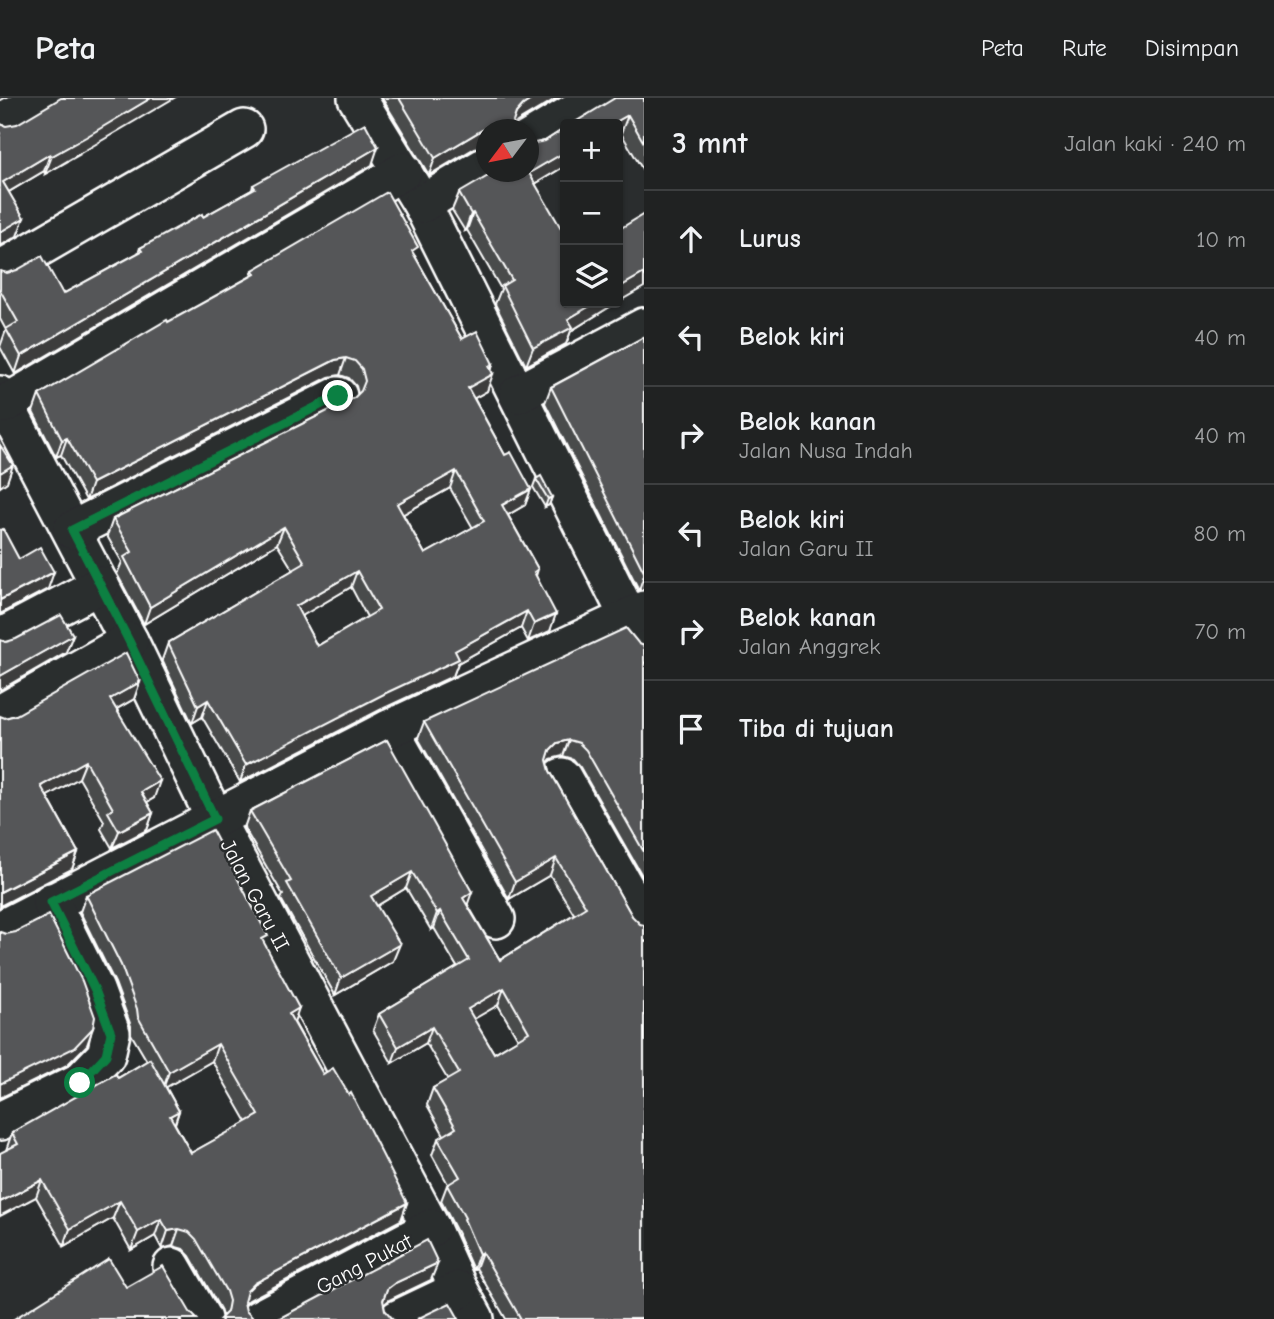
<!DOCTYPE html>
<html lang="id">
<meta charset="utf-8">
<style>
body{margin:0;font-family:"Comic Neue",sans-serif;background:#282a2a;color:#f1f3f6}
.controls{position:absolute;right:21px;top:21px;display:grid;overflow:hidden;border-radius:7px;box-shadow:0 2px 5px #0004}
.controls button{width:63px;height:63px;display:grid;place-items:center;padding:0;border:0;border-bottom:2px solid #3d3f40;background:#202222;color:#f1f3f6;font:35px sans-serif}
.compass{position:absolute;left:476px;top:21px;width:63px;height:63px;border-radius:50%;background:#202222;box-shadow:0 2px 5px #0004;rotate:238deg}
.stop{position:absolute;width:21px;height:21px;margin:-16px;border:5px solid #0b8043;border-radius:50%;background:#fff}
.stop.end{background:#0b8043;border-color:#fff;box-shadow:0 2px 7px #0008}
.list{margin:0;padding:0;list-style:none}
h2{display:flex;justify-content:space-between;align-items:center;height:91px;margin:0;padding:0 28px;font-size:30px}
h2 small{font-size:23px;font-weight:400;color:#a2a4a5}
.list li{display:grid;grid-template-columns:46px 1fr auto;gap:21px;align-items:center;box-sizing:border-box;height:98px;padding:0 28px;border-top:2px solid #3d3f40}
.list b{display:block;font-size:26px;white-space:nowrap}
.list p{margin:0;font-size:23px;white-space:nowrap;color:#a2a4a5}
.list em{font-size:23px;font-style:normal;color:#a2a4a5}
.icon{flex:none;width:38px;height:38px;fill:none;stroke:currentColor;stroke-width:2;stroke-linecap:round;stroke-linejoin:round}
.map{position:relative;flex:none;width:644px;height:1221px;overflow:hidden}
header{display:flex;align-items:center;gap:42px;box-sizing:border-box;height:98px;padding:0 35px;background:#202222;border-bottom:2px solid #3d3f40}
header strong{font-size:33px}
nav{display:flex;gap:38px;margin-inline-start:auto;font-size:24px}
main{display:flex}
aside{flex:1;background:#202222}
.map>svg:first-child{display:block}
</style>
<header>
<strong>Peta</strong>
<nav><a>Peta</a><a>Rute</a><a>Disimpan</a></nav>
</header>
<main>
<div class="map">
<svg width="644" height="1221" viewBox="0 0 644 1221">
<rect width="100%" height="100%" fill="#2a2d2e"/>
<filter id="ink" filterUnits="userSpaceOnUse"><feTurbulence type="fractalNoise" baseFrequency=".0143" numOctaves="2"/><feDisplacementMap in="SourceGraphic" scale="14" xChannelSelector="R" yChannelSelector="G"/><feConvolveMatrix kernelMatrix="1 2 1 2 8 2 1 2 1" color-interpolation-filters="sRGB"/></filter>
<g filter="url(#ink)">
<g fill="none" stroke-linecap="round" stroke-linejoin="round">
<g stroke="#fff" stroke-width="42">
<g id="minor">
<polyline points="357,0 422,106 629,520 644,545"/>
<polyline points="0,25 44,0"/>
<polyline points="528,42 598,0"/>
<polyline points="422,106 486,68"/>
<polyline points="0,172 244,31"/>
<polyline points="518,296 644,229"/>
<polyline points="0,297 129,543 215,721 431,1130 459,1192 475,1221"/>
<polyline points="5,306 403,73"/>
<polyline points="72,432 338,298"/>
<polyline points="0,540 100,487"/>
<polyline points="0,616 129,543"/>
<polyline points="389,631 496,821"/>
<polyline points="562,679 644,824"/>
<polyline points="0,832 389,631 644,512"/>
<polyline points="0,1023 80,984 106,957 111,935 95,892 51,804"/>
<polyline points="172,1169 202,1221"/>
<polyline points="259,1221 431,1130"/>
<polyline points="398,1221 459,1192"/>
</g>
</g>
<use href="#minor" stroke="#2a2d2e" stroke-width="37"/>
</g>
<g fill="#494b4c" stroke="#fff" stroke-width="2" fill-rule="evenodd">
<polygon points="382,0 557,0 517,24 514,27 515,32 486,32 486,47 475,50 429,77"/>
<polygon points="615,0 644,0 644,74 621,35"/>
<polygon points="0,26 79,57 45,76 44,73 9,94 17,138 0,148"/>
<polygon points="565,30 565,68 535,86 565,205 616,205 571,233 566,246 526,268 495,206 501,191 467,132 465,133 452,112 459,95 528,74 535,45 545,43"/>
<polygon points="372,67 15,276 0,249 6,232 0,221 0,173 63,196 138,155 140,150 203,119 252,92 253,87"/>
<path d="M415,158L462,241L493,266L487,293L474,300L505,357L531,391L525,407L508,417L538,471L536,478L550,533L528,543L521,530L458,565L453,578L380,612L240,684L202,619L192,625L162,562L168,545L293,472L277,446L144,526L117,476L122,464L107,438L113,421L354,300L358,296L356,288L349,280L340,277L329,279L86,402L61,357L56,359L33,314L39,297L251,178L253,172ZM450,390L473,430L425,456L403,416ZM351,489L367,519L317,548L301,518Z"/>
<polygon points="644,239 644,492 639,492 545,305 551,289"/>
<polygon points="536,381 552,399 549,407 545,409 533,389"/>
<path d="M639,546L644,548V781L580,669L573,661L563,658L551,661L548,665L550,673L632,818L644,1221H506L476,1170L473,1172L458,1138V1136L441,1103L447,1087L448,1086L432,1057L438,1041L444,1037L427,1007L433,990L448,982L426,945L392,965L373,932L379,916L457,869L434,830L431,832L406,790L377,808L393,863L335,897L281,801L283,797L244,730L250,713L387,642L468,807L500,862L574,816L550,777L509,801L418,640L424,624ZM498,907L518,941L494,955L473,921Z"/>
<polygon points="140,584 134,601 117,611 154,700 147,704 153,715 147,732 112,750 101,731 104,723 79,680 47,698 78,754 72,771 5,620"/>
<path d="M86,797L265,847L294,924L323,976L407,1105L401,1122L249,1202L245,1207L222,1218L220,1211L190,1158L183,1151L173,1148L162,1151L155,1138L131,1152L113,1120L64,1148L36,1099L6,1052L12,1035L118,980L147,963L131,936V928L115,885L80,814ZM212,963L247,1024L191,1055L175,1026L179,1013L166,989Z"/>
</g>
<g fill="#3c3d3e" stroke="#fff" stroke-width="2">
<polygon points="151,0 174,0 45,76 52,58"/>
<polygon points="534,0 557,0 517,24 510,32 516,15 523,7"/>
<polygon points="628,17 621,35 618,37 618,26 612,26"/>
<polygon points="491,30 491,32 486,32 486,43 485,47 475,50 429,77 435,60 482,32"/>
<polygon points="378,49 372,67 15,276 21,258"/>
<polygon points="565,54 565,68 523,93 529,75"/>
<polygon points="50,56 44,73 0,99 3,84"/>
<polygon points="473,115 467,132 465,133 471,116"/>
<polygon points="24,120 17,138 0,148 0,134"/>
<polygon points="644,175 644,189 618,204 618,190"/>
<polygon points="595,205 616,205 571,233 566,246 526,268 533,250 568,221"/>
<polygon points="346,260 340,277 329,279 86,402 92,385 335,262"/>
<polygon points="493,266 488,279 493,276 487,293 462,307 468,290 489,268"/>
<polygon points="67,340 61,357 56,359 62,342"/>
<polygon points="13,367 7,384 0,389 0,375"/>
<polygon points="456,373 450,390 391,423 397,406"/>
<polygon points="531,391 525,407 496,424 502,407"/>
<polygon points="552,399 549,407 545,409 548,401"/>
<polygon points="284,429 277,446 144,526 150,509"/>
<polygon points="357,473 351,489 290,525 296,508"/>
<polygon points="54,474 48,491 0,516 0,502"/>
<polygon points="644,477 644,492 639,492"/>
<polygon points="527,513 521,530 458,565 453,578 380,612 240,684 246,667"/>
<polygon points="556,516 550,533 528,543 534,526"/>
<polygon points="73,537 66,554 0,592 0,578"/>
<polygon points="140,584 134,601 104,618 110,601"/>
<polygon points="208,602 202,619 192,625 198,608"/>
<polygon points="569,642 563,658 551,661 544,669 550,652 557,645"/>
<polygon points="86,663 79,680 35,705 41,688"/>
<polygon points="160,683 154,700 135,711 141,694"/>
<polygon points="153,715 147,732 112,750 119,733"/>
<polygon points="78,754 72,771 0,808 0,794"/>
<polygon points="556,760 550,777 509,801 515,784"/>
<polygon points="412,774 406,790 365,815 371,798"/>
<polygon points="472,794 466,811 463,800"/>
<polygon points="440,813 434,830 431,832 437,815"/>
<polygon points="400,846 393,863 335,897 341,880"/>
<polygon points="504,890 498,907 462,928 468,911"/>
<polygon points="299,910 293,927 289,916"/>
<polygon points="432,929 426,945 392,965 398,949"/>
<polygon points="93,930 87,947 67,967 0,1000 0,986"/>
<polygon points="218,946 212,963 163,991 169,974"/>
<polygon points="179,1013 173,1030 170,1018"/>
<polygon points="42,1082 36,1099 0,1118 0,1104"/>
<polygon points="120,1103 113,1120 64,1148 70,1131"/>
<polygon points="407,1105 401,1122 249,1202 241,1210 247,1193 255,1185"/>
<polygon points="161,1121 155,1138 131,1152 138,1134"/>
<polygon points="179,1131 173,1148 162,1151 168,1133"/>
<polygon points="482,1154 476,1170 473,1172 479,1156"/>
<polygon points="438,1165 431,1182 389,1202 381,1209 387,1191 395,1185"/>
</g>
<g fill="#555758" stroke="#fff" stroke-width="2" fill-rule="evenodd">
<polygon points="61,0 151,0 86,39 52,58 50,56 3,84 24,120 0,134 0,26 6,28 17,26"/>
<polygon points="399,0 534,0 523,7 516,15 513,24 515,32 500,32 491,30 482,32 435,60"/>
<polygon points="615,0 644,0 644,45 628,17 612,26 572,26"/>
<polygon points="365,25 378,49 21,258 6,231 18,224 0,192 0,173 7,175 17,172 42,158 63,196 142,153 140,150 202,116 203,119 255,90 253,87"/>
<polygon points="565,30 565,54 529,75 565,137 565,205 595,205 568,221 573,229 533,250 502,188 512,182 473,115 471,116 459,95 495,74 528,74 528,44 535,45 545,43"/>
<path d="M387,94L418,149L412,153L462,241L477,233L493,266L489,268L493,276L468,290L505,357L511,354L531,391L502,407L538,471L534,474L556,516L534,526L527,513L455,553L459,561L386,595L246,667L208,602L198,608L168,545L305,465L284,429L150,509L124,459L132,454L113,421L354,300L361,293L365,283L362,271L355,263L346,260L335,262L92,385L67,340L62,342L39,297L167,222L168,224L255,176L253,172ZM456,373L484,423L425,456L397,406ZM357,473L379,512L317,548L296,508Z"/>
<polygon points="644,116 644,175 618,190 618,132"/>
<polygon points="644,239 644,474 551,289"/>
<polygon points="0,347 13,367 0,375"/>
<polygon points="541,378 552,399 548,401 536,381"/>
<polygon points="3,431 19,461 40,449 54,474 0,502 0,432"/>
<polygon points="61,517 73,537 0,578 0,542 6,544 16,541"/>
<path d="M626,530L639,546L644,548V754L586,652L579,645L569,642L557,645L550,652L547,662L550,673L632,818L640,826L644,827V1221H521L482,1154L479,1156L464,1121L465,1120L447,1087L460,1079L438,1041L456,1030L433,990L459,975L432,929L398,949L379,916L469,862L440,813L437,815L412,774L371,798L400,846L341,880L287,785L291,783L250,713L387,642L472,794L463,800L500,862L586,809L556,760L515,784L424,624ZM504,890L529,934L494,955L468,911Z"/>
<polygon points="126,555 140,584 110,601 160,683 141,694 153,715 119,733 108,714 113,711 86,663 41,688 78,754 0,794 0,618 5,620 16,617"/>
<polygon points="212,732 268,838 262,841 299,910 289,916 323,976 333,970 349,997 351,995 407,1105 255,1185 247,1193 244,1204 246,1213 254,1221 220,1221 227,1214 229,1203 226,1193 196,1141 189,1134 179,1131 168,1133 161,1121 138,1134 120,1103 70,1131 42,1082 0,1104 0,1055 18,1046 12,1035 116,976 118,980 150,961 179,1013 170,1018 191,1055 259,1017 218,946 169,974 138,919 137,911 121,867 86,797"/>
<polygon points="49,817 82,883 95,919 93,930 74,950 0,986 0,834 6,836 16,834"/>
<polygon points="427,1142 438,1165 395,1185 387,1191 383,1202 385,1212 393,1221 278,1221"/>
<polygon points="109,1161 126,1189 163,1168 190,1214 197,1221 14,1221"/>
<polygon points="450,1205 459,1221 417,1221"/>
</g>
</g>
<g fill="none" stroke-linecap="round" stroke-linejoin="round" filter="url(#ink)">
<polyline stroke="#0b8043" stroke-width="9" points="80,985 106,957 111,935 95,892 51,804 215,721 129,543 72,432 338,298"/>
</g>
<g text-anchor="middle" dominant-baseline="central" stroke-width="5" stroke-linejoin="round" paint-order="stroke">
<g font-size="21" fill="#fff" stroke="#2a2d2e">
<text transform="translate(255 797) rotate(62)">Jalan Garu II</text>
<text transform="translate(364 1166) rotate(-28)">Gang Pukat</text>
</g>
</g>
</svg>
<div class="controls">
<button>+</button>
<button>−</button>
<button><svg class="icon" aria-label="layers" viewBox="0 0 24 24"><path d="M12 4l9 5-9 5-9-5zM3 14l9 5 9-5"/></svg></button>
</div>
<svg class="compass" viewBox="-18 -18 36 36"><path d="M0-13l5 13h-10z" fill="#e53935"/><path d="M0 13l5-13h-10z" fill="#a2a4a5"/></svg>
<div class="stop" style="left:80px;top:985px"></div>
<div class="stop end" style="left:338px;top:298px"></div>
</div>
<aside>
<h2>3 mnt<small>Jalan kaki · 240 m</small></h2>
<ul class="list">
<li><svg class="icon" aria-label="ahead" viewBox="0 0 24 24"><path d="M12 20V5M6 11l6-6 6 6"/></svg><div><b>Lurus</b></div><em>10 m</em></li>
<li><svg class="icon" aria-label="left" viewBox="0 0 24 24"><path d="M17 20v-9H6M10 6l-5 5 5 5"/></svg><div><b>Belok kiri</b></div><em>40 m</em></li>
<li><svg class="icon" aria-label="right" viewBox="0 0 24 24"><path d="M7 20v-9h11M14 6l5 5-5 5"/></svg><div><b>Belok kanan</b><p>Jalan Nusa Indah</p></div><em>40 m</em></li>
<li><svg class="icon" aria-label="left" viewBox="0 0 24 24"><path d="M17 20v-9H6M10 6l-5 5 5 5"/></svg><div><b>Belok kiri</b><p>Jalan Garu II</p></div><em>80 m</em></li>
<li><svg class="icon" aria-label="right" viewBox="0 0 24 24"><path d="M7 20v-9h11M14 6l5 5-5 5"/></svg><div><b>Belok kanan</b><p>Jalan Anggrek</p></div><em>70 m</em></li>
<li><svg class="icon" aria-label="arrive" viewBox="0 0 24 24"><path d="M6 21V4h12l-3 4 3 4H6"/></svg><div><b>Tiba di tujuan</b></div></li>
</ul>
</aside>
</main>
